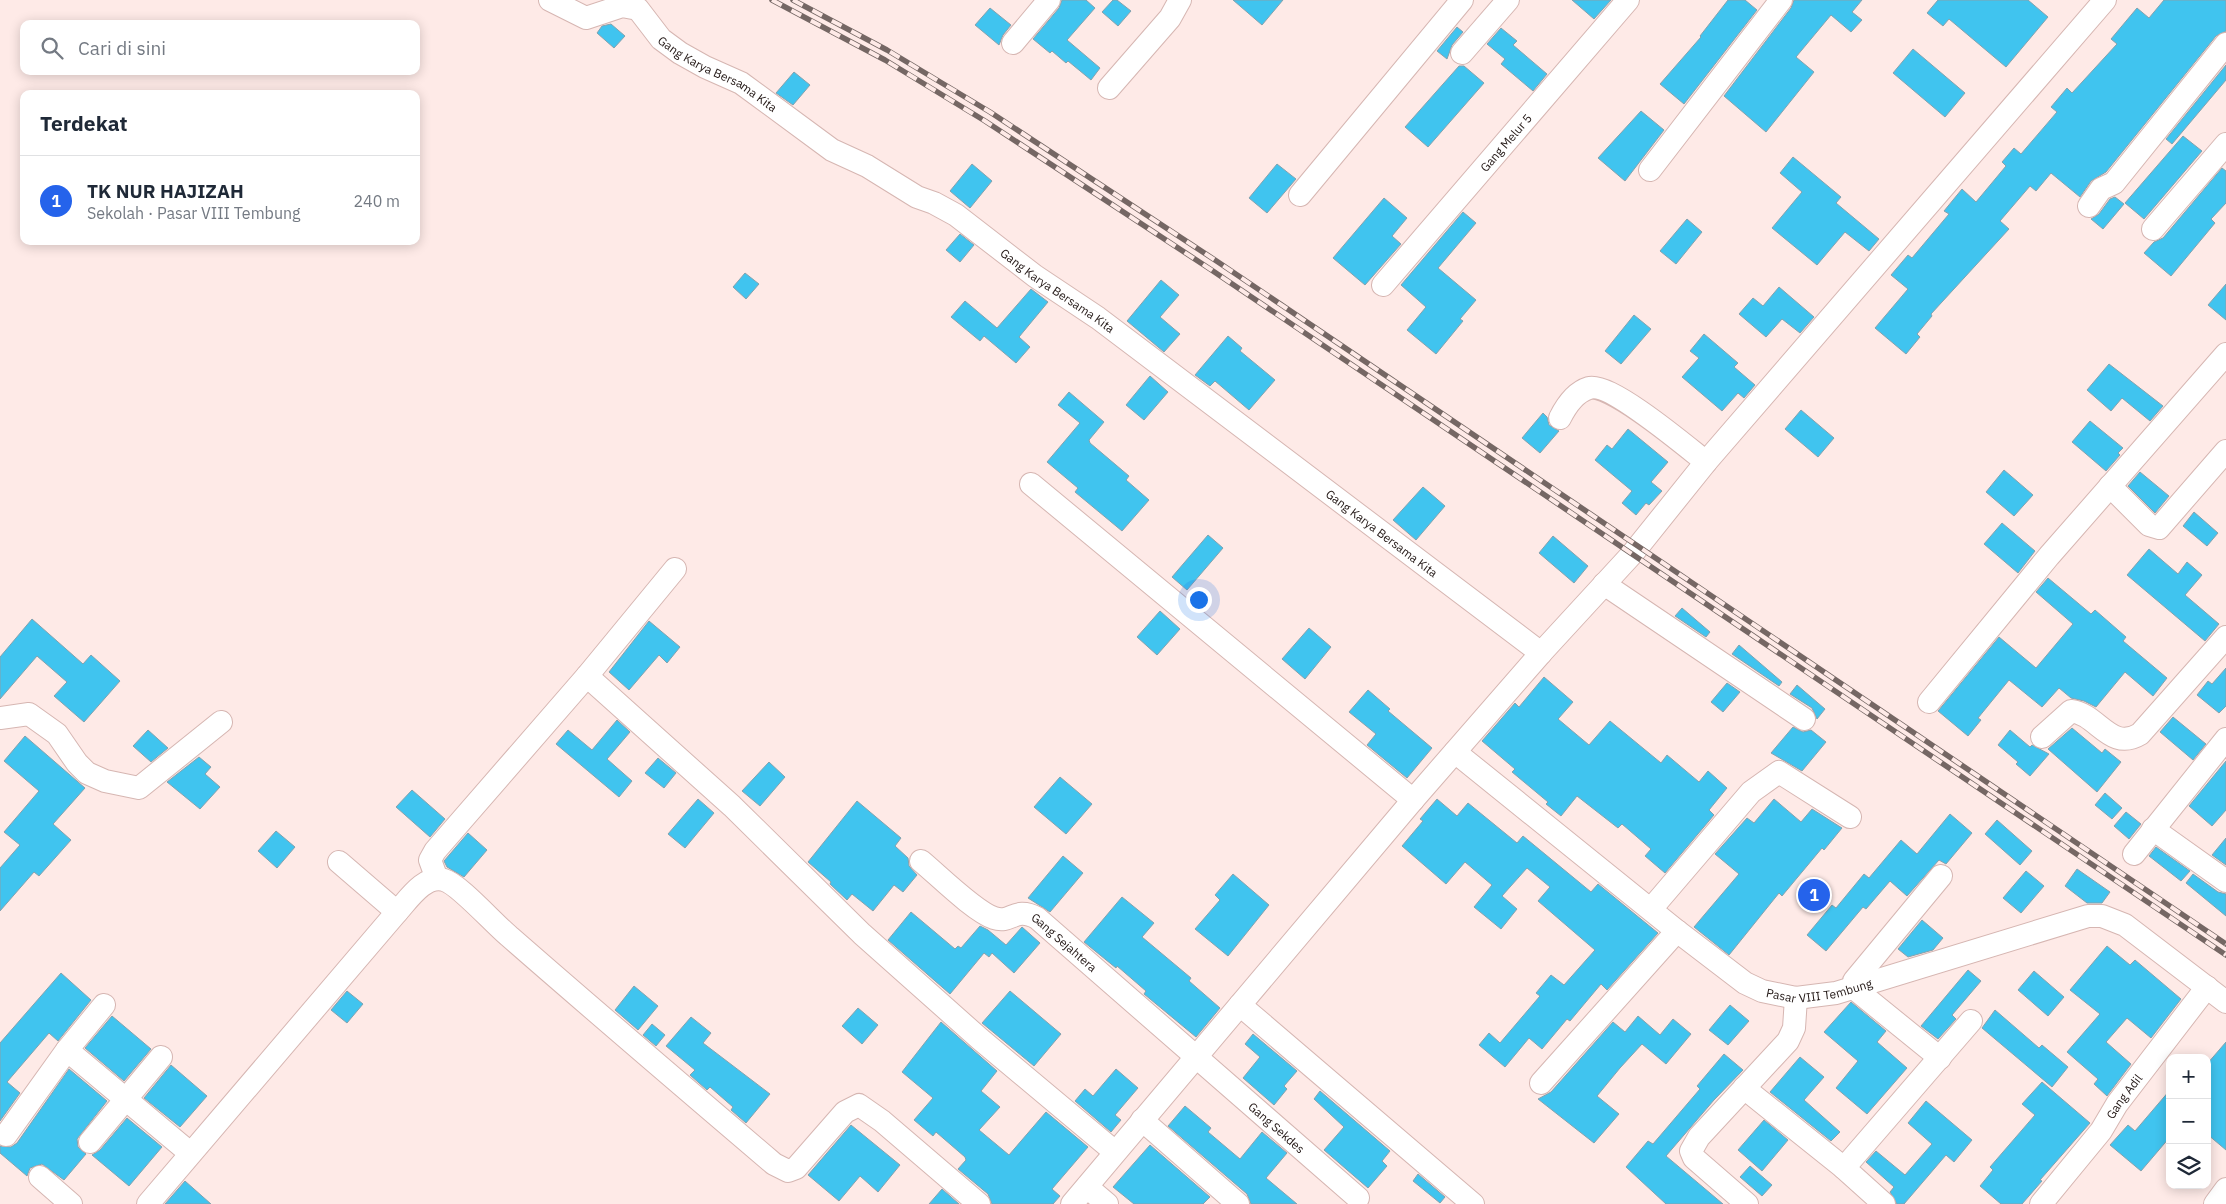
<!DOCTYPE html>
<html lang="id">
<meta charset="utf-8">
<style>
body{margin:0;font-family:"IBM Plex Sans",sans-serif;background:#f6f6f7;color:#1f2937}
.controls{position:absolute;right:15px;bottom:15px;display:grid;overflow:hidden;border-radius:10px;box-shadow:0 2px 12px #0003}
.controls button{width:45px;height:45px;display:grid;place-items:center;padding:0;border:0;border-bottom:1px solid #e0e1e3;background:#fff;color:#1f2937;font:25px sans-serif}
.you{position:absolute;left:1198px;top:599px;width:18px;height:18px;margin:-12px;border:4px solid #fff;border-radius:50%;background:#1a73e8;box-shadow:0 0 0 8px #1a73e833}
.badge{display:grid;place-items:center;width:32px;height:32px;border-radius:50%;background:#2563eb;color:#fff;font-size:16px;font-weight:700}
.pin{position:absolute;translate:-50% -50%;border:2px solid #fff;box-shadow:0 1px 5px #0006}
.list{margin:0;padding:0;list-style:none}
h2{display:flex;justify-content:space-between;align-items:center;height:65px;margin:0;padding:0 20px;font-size:21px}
h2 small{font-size:16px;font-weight:400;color:#747a83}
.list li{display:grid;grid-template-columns:32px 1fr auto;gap:15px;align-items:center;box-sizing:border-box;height:90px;padding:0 20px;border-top:1px solid #e0e1e3}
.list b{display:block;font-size:19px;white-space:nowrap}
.list p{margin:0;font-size:16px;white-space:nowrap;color:#747a83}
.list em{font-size:16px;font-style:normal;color:#747a83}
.icon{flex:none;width:28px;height:28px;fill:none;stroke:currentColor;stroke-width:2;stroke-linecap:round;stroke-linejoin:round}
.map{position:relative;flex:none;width:2226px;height:1204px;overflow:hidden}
.search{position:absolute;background:#fff;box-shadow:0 2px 12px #0003;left:20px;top:20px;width:400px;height:55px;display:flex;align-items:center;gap:12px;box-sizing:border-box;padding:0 18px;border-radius:10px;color:#747a83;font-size:19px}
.panel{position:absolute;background:#fff;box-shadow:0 2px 12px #0003;left:20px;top:90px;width:400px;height:155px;border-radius:10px}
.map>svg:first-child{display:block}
</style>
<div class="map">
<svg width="2226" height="1204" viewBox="0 0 2226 1204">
<rect width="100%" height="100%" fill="#feeae7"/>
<g fill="#40c4ef" stroke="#84a2ae">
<polygon points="1062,0 1086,0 1095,8 1067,40 1100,68 1091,80 1068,61 1066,63 1052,51 1050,53 1033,39 1059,8"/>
<polygon points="1113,0 1117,0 1131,11 1118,26 1102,12"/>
<polygon points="1233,0 1283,0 1262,25"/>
<polygon points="1572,0 1611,0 1594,19"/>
<polygon points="1728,0 1745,0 1757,10 1684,104 1660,84 1701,37 1700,36"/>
<polygon points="1794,0 1862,0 1852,12 1862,20 1851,32 1831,15 1796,57 1814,72 1766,132 1724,96 1791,8"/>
<polygon points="1938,0 2028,0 2048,17 2006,67 1949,19 1943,26 1927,13"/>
<polygon points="2164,0 2226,0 2226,31 2216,36 2106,172 2091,181 2080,197 2051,173 2036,191 2030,186 2000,221 2009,229 1931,314 1932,316 1917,334 1920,337 1906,354 1875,328 1908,289 1891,275 1908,255 1912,258 1949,214 1944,211 1962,189 1976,202 2006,166 2002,162 2014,148 2021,154 2057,112 2051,107 2067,88 2072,93 2117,44 2111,39 2137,8 2149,18"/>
<polygon points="990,8 1011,25 1003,35 999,45 975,25"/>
<polygon points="611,24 625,36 614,48 597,33 602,26"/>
<polygon points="1457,27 1463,32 1452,45 1447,59 1437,51"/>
<polygon points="1501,28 1517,41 1513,45 1547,74 1533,91 1501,64 1505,59 1487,44"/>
<polygon points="1913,49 1965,93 1945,117 1893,73"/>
<polygon points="2226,65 2226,80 2172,144 2166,139"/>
<polygon points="1459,66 1464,66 1484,83 1428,147 1405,127"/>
<polygon points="794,72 810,85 793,105 776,93"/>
<polygon points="1641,111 1664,130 1625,181 1598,158"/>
<polygon points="2183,136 2202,151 2144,219 2125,203"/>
<polygon points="1793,157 1841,197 1836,203 1879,239 1869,251 1845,232 1817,265 1772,228 1802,192 1780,173"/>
<polygon points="972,164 992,181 970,208 950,191"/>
<polygon points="1277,164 1296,179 1267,213 1249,198"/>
<polygon points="2222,168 2226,171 2226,203 2211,219 2215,223 2171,276 2144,253 2154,242 2163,238"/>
<polygon points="2115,197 2124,204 2103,229 2091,219 2099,214 2110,199"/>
<polygon points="1384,198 1407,218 1392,236 1401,244 1365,285 1333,258"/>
<polygon points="1463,212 1476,223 1438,268 1476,300 1460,319 1463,321 1436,354 1407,330 1426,307 1401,285"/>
<polygon points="1687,219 1702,232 1676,264 1660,251"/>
<polygon points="960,234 974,245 960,262 946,250"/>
<polygon points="745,273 759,284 746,299 733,287"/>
<polygon points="1161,280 1179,295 1160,317 1180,334 1164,352 1127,321"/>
<polygon points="2226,284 2226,320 2208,305"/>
<polygon points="1779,287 1814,317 1800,333 1782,319 1766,337 1739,314 1753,298 1763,306"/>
<polygon points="1031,289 1048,302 1019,337 1030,347 1016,363 984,336 980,341 951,317 965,301 997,328"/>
<polygon points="1634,315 1651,329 1621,364 1605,351"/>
<polygon points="1704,334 1738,363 1734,367 1755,385 1744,398 1738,393 1722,411 1682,377 1699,358 1690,351"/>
<polygon points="1228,336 1242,348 1240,351 1275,380 1249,410 1215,381 1210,386 1195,375"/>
<polygon points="2109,364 2163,406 2150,421 2122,398 2111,411 2087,390"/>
<polygon points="1150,376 1168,392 1144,420 1126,405"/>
<polygon points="1069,392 1104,422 1089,440 1090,443 1129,476 1126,480 1149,500 1122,531 1075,492 1078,488 1047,462 1080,423 1058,405"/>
<polygon points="1801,410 1834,438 1818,457 1785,429"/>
<polygon points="1543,413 1547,417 1549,425 1559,431 1540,453 1522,438"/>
<polygon points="2090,421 2123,448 2118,453 2120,455 2106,471 2072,442"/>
<polygon points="1628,429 1668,462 1651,482 1662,491 1649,505 1646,503 1636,515 1622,503 1632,491 1595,460 1607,445 1612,449"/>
<polygon points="2004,470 2033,495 2014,516 1986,492"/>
<polygon points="2140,472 2169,496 2155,513 2128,486"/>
<polygon points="1423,487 1445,506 1416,540 1393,520"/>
<polygon points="2194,512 2218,533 2207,546 2183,526"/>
<polygon points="2002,523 2035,551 2018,573 1984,544"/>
<polygon points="1208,535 1223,548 1187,590 1172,577"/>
<polygon points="1553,536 1588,566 1574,583 1539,553"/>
<polygon points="2149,549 2178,574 2187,562 2202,575 2185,595 2219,624 2205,641 2127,575"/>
<polygon points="2048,578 2091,614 2095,610 2126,637 2123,641 2167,678 2153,696 2125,672 2096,707 2084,701 2071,698 2059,688 2042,707 2009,680 1978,718 1981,720 1968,736 1938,711 1999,637 2036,668 2073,624 2036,592"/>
<polygon points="1682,608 1710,632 1706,637 1675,616"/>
<polygon points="1160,611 1180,629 1157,655 1137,637"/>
<polygon points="32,619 83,664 91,655 120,681 84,722 54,696 67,682 37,656 0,699 0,657"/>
<polygon points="649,621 680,647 667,663 659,655 629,690 609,672"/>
<polygon points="1309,628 1331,647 1305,679 1282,659"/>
<polygon points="1739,645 1782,682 1779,686 1732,654"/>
<polygon points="2226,668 2226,706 2219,713 2197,695 2208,681 2212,684"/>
<polygon points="1544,677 1573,702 1558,719 1589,745 1610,721 1661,763 1667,755 1699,782 1708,771 1727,788 1709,810 1714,815 1665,873 1645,856 1651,849 1622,824 1618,828 1577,796 1561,816 1546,804 1548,802 1512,772 1515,769 1482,741 1515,703 1519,707"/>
<polygon points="1727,683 1740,692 1723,712 1711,702"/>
<polygon points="1797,685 1825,709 1817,719 1812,708 1790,694"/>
<polygon points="1368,690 1390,709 1388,711 1432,748 1407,778 1367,745 1376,734 1349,712"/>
<polygon points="2173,717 2206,744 2193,760 2160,732"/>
<polygon points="617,720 630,732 607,759 632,781 619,797 556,744 568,730 592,750"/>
<polygon points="1793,727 1803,732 1811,730 1826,742 1802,771 1771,753"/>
<polygon points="2072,728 2102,753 2105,749 2121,762 2097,792 2048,749"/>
<polygon points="148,730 168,748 151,762 133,746"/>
<polygon points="2010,730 2030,747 2032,745 2049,754 2030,776 2016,764 2018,762 1998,745"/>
<polygon points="25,736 85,788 53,824 71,840 39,876 34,872 0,911 0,868 20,845 4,832 39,791 4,761"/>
<polygon points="199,757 211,767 205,774 220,787 200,809 167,782"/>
<polygon points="658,758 676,773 664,788 645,773"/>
<polygon points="2226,761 2226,810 2212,826 2189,806"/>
<polygon points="769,762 785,777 760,806 742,791"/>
<polygon points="1060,777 1092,804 1066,834 1034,807"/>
<polygon points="412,790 445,819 430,837 396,807"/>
<polygon points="2105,793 2122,808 2112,819 2095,805"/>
<polygon points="698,799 714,813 685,848 668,834"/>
<polygon points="1437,799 1457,816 1468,803 1517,843 1523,836 1591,892 1598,884 1658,933 1607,990 1601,984 1570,1021 1567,1019 1542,1049 1529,1038 1505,1067 1479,1045 1489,1033 1500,1043 1540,996 1536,993 1551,975 1564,985 1595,950 1538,901 1550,887 1527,868 1502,896 1517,909 1501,929 1474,907 1492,885 1465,862 1446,884 1402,846 1423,821 1420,819"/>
<polygon points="1774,799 1801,822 1812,809 1842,828 1824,850 1822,848 1782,896 1779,893 1729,955 1694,927 1739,874 1715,854 1747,818 1754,823"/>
<polygon points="857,801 901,838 895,846 908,858 909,866 917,875 903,892 894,885 873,911 852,894 847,900 830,884 831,882 808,862"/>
<polygon points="2126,812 2141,824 2129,839 2114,826"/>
<polygon points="1950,814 1972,833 1946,864 1939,860 1907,896 1890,881 1866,909 1863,907 1826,951 1807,935 1832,905 1836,908 1864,874 1869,878 1901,840 1917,854"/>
<polygon points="1997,820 2032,851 2020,865 1985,834"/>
<polygon points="276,831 295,847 277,868 258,851"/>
<polygon points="468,833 487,850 464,877 447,867 444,861"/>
<polygon points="2226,838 2226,865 2212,855"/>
<polygon points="2156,847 2190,871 2181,881 2149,856"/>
<polygon points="1063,856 1083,873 1050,912 1028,898"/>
<polygon points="2077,869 2110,892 2102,903 2087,903 2065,886"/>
<polygon points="2026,871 2044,886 2021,913 2003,898"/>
<polygon points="1233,874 1269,905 1228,956 1195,929 1220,900 1215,895"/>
<polygon points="2193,874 2218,892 2226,894 2226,916 2186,883"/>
<polygon points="1122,897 1154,923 1142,937 1191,978 1189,981 1220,1008 1196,1037 1144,994 1146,991 1117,966 1116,968 1084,942"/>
<polygon points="911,912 955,949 958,946 961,948 980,926 988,930 1006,945 1022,927 1040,943 1014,973 992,953 989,957 984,953 950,994 888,940"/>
<polygon points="1922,920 1943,938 1933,950 1908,957 1898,949"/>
<polygon points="2107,946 2130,965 2135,960 2181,999 2151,1038 2127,1018 2106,1042 2131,1064 2107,1096 2094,1084 2098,1079 2067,1052 2100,1014 2070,990"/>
<polygon points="1968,970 1981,981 1952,1015 1956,1019 1938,1039 1921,1026"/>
<polygon points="2034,971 2064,997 2048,1016 2018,990"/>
<polygon points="61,973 91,1000 58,1041 49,1033 7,1082 20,1093 0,1121 0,1043"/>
<polygon points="634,986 658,1006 638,1030 615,1010"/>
<polygon points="347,991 363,1004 347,1023 331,1010"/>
<polygon points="1010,991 1061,1034 1034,1066 982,1023"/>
<polygon points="1851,1002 1886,1031 1877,1042 1907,1068 1867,1114 1836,1088 1858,1061 1824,1032"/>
<polygon points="1730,1005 1749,1021 1728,1045 1709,1030"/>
<polygon points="858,1008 878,1025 862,1044 842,1026"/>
<polygon points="1995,1010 2039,1048 2042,1045 2068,1067 2052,1087 1982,1028"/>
<polygon points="112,1016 151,1049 124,1081 85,1048"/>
<polygon points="1638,1016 1660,1035 1673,1019 1691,1034 1666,1064 1642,1044 1620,1068 1597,1096 1619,1114 1594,1143 1538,1099 1551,1092 1613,1022 1625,1032"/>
<polygon points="691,1017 711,1033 703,1043 770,1094 746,1123 731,1110 733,1107 710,1087 707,1090 690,1075 695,1070 666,1046"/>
<polygon points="941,1022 997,1071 981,1091 1000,1107 979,1130 1009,1155 1046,1112 1088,1147 1052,1189 1060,1196 1053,1204 992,1204 988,1194 958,1169 966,1160 965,1157 936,1132 933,1136 914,1120 933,1098 902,1072"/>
<polygon points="652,1024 665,1035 656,1046 643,1035"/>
<polygon points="1253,1034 1297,1071 1284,1086 1287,1089 1274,1105 1243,1078 1260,1057 1245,1044"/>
<polygon points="2226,1042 2226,1150 2207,1134 2207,1064"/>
<polygon points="1724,1054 1743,1070 1714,1100 1666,1156 1723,1204 1666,1204 1626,1167 1648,1141 1653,1144 1700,1089 1697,1086"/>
<polygon points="1800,1057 1824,1077 1804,1100 1840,1132 1831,1141 1770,1092"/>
<polygon points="171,1065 207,1096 180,1127 144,1098"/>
<polygon points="69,1069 107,1101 77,1139 78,1147 86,1154 64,1180 42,1164 30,1168 27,1176 0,1153 0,1146 11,1147 17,1143"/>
<polygon points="1116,1069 1138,1088 1115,1115 1121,1120 1111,1132 1075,1101 1085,1089 1093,1096"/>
<polygon points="2042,1082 2090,1123 2040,1180 2042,1181 2022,1204 2001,1204 1980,1186 1993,1170 1990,1167 2035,1115 2022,1104"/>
<polygon points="2170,1090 2170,1137 2141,1171 2110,1145 2128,1125 2135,1131"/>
<polygon points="1320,1091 1390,1151 1382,1161 1387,1166 1368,1188 1324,1150 1344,1127 1314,1099"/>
<polygon points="1926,1101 1972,1140 1954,1162 1946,1155 1904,1204 1897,1204 1890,1192 1894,1187 1866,1162 1876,1151 1905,1175 1932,1144 1908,1123"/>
<polygon points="1185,1106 1211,1128 1208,1132 1240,1159 1262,1132 1287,1153 1266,1178 1297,1204 1251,1204 1247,1194 1168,1126"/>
<polygon points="127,1118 162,1147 129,1186 92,1155 100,1150"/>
<polygon points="1764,1120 1788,1140 1762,1171 1738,1150"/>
<polygon points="851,1125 900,1165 878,1192 860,1176 839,1201 808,1175"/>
<polygon points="1150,1145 1210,1197 1203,1204 1134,1204 1113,1187"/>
<polygon points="1750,1166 1772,1185 1762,1196 1740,1177"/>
<polygon points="1418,1174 1445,1197 1440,1203 1413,1181"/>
<polygon points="185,1181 211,1204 165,1204"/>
<polygon points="942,1189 959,1204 929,1204"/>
</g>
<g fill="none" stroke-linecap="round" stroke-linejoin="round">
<g stroke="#d6b6b2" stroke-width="24">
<g id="street">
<path id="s1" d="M550,0L586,18L622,6L638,9L661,39L680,53L705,67L741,83L832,150L867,166L917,197L934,203L956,215L1035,276L1098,318L1541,653"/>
<polyline points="1013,43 1049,0"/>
<polyline points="1462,53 1508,0"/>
<polyline points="1109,88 1170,18 1180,0"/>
<polyline points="1650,170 1781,0"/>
<polyline points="1300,195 1462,0"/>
<polyline points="2089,206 2101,189 2114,183 2226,44"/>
<polyline points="2153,229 2226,144"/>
<path id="s2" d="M1383,285L1628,0"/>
<path d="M1560,418C1566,406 1576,392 1589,388C1610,382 1687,447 1706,462"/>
<polyline points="1031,484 1413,800"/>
<polyline points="2110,486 2149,525 2159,528 2226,451"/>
<polyline points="1604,584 1804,719"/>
<polyline points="587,676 732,806 862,934 980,1039 1115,1152"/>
<polyline points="1929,702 2049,556 2226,354"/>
<polyline points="0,718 29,714 57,734 77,763 87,773 105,781 139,788 221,722"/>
<path d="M2042,737L2071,711C2098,714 2110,752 2140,734L2226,637"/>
<path id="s3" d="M1455,752L1677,931L1745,983L1762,991L1796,998L1836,993L2088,916H2102L2125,925L2226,1002"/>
<polyline points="2153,829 2226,881"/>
<polyline points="2134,854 2226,739"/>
<path id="s4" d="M921,861C938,875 975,912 994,918C1012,924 1014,906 1037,918L1358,1198"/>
<polyline points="339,862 397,912"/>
<polyline points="437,879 430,860 435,851 587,676 675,569"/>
<polyline points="1651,909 1751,792 1779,772 1850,817"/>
<polyline points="1240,1005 1473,1204"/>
<polyline points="67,1050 190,1153"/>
<polyline points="1940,1058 1855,989 1854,981 1941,876"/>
<polyline points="1541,1083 1677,931"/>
<polyline points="1744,1088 1844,1168"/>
<polyline points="1142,1120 1238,1204"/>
<polyline points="6,1135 67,1050 104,1005"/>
<polyline points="90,1142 161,1057"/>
<polyline points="40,1177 71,1204"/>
<polyline points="1087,1187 1107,1204"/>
<path d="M148,1204L397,912C408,900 425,874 444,880C459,884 495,925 510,937C597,1013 686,1089 774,1164L788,1171L796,1168L845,1112L859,1105L882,1121L979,1204"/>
<polyline points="1072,1204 1413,800 1541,653 1633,553 1706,462 2105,0"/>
<polyline points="1747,1204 1694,1158 1691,1151 1699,1137 1788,1041 1794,1028 1796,998"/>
<polyline points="1884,1204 1844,1168 1971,1021"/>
<path id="s5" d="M2041,1204L2101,1131L2117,1104L2207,987"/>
<polyline points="2215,1204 2226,1189"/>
</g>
</g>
<use href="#street" stroke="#fff" stroke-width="22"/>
<g stroke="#756764" stroke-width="5.5">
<g id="rail">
<polyline points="772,0 885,60 985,121 1210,269 2226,955"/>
<polyline points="793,0 887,50 990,112 1218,262 2226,944"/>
</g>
</g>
<use href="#rail" stroke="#feeae7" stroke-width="4" stroke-dasharray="11" stroke-linecap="butt"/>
</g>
<g text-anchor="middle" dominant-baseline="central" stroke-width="4" stroke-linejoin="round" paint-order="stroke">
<g font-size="12" fill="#211614" stroke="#feeae7">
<text stroke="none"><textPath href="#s1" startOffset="199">Gang Karya Bersama Kita</textPath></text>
<text stroke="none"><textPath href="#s2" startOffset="188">Gang Melur 5</textPath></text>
<text stroke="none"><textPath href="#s1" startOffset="604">Gang Karya Bersama Kita</textPath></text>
<text stroke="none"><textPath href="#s1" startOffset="1009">Gang Karya Bersama Kita</textPath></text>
<text stroke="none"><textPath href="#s4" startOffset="174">Gang Sejahtera</textPath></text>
<text stroke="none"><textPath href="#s3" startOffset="448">Pasar VIII Tembung</textPath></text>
<text stroke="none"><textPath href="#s5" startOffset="136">Gang Adil</textPath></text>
<text stroke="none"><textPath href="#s4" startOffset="456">Gang Sekdes</textPath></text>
</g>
</g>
</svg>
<div class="controls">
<button>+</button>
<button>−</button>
<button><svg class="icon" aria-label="layers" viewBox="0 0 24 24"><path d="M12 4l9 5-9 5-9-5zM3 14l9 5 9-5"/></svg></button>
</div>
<div class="you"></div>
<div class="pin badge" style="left:1814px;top:895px">1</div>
<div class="search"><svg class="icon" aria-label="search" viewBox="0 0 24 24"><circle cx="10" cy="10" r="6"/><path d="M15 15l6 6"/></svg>Cari di sini</div>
<section class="panel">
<h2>Terdekat<small></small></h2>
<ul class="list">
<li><span class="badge">1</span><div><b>TK NUR HAJIZAH</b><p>Sekolah · Pasar VIII Tembung</p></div><em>240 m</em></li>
</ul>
</section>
</div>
